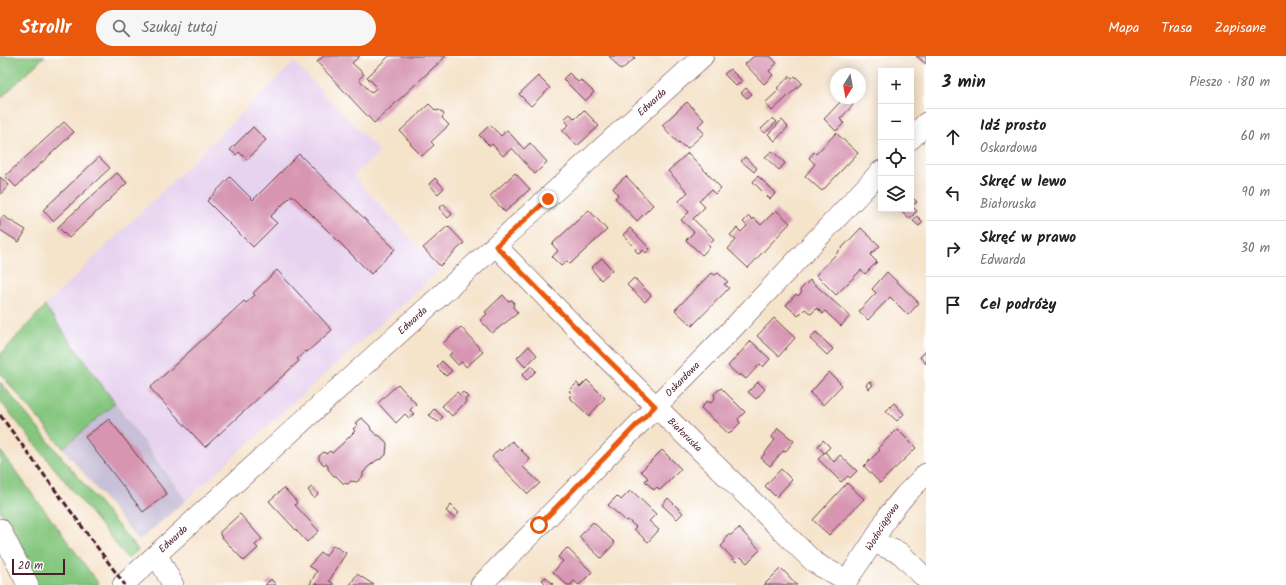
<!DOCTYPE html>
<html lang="pl">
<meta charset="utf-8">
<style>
body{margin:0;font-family:Kalam,sans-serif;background:#f6f6f6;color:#202124}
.controls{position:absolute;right:12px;top:12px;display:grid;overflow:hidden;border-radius:0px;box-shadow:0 2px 10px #0003}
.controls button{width:36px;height:36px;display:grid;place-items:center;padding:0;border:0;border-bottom:1px solid #e0e0e0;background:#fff;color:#202124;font:20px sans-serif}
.compass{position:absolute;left:830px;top:12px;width:36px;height:36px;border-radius:50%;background:#fff;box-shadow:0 2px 10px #0003;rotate:191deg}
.scale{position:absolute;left:12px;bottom:10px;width:53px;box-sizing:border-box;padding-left:4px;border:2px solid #4a1f2b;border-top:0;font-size:11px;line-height:14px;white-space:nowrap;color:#4a1f2b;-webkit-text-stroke:3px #fff;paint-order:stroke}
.stop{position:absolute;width:12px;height:12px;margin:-9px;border:3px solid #ea580c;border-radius:50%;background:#fff}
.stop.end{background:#ea580c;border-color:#fff;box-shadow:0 1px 4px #0008}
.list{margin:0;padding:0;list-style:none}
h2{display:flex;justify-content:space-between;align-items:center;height:52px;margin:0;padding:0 16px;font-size:17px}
h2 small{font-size:13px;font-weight:400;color:#757577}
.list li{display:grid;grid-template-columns:26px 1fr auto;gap:12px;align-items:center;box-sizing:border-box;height:56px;padding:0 16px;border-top:1px solid #e0e0e0}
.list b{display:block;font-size:15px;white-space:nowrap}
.list p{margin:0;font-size:13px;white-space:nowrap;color:#757577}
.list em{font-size:13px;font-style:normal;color:#757577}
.icon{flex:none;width:22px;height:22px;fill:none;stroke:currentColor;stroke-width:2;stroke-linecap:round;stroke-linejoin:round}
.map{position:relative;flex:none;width:926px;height:529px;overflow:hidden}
header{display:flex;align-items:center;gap:24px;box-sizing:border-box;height:56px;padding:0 20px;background:#ea580c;color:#fff}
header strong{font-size:19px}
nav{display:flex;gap:22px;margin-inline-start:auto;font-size:14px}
.search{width:280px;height:36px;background:#f6f6f6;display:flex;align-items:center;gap:10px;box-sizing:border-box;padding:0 14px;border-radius:22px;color:#757577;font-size:15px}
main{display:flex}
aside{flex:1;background:#fff}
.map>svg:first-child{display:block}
</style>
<header>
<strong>Strollr</strong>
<div class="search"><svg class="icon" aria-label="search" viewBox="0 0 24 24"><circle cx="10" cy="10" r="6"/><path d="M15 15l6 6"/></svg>Szukaj tutaj</div>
<nav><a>Mapa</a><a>Trasa</a><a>Zapisane</a></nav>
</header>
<main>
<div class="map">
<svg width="926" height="529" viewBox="0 0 926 529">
<rect width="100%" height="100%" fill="#fff"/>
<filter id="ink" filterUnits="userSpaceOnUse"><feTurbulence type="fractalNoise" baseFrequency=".025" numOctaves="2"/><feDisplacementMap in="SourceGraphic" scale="8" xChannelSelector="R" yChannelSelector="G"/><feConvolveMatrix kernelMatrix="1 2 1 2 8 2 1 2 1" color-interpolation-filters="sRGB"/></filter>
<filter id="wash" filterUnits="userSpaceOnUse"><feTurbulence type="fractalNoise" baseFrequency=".012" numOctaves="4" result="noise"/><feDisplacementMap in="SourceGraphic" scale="16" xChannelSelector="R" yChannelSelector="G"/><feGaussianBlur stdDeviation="0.9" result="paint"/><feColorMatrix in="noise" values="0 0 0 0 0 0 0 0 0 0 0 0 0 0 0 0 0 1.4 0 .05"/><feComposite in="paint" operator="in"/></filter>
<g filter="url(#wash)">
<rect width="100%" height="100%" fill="#f5e3ca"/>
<polygon fill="#e7d2ef" points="294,6 380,96 353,120 440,214 186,444 45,250"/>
<polygon fill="#c8bfd8" points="115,347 186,444 139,485 63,392"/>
<g fill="#84c67e" stroke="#677254">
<polygon points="0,0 45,0 0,43"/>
<polygon points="45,250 115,347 63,392 0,317 0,299"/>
<polygon points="0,326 138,494 128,503 0,345"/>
<polygon points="0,394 99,528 99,529 37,529 0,455"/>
</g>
<g id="blocks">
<g fill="#d795b2">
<polygon points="324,0 360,0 352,7 364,18 359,23 371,37 377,31 367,21 389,0 446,0 374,67 317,6"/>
<polygon points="609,0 632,0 635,2 621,14"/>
<polygon points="754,0 770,0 777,7 769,15 773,19 764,28 745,8"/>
<polygon points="916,0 926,0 926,8"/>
<polygon points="730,13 742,25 736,30 724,18"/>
<polygon points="569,17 578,26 581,24 594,36 585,45 563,23"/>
<polygon points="538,20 550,32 531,50 519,38"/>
<polygon points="790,20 792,23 795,20 802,27 772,55 765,47 779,34 777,32"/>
<polygon points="746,32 752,38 747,42 741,37"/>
<polygon points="844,42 846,42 853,49 840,63 844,67 836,75 824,63"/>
<polygon points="687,46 704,64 698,70 704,77 688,92 683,90 679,86 678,87 662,69"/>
<polygon points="429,48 436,55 439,54 444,58 442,62 449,69 431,86 434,89 422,100 410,88 411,87 400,75"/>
<polygon points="584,54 599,70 577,90 562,74 569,69 564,63 570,58 575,63"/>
<polygon points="773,62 777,66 765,77 761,73"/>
<polygon points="782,64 788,71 775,85 768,78"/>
<polygon points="64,66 74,76 16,131 5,120"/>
<polygon points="490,69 501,80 507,74 524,93 530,87 547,106 535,118 512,92 503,100 492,88 490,90 479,79"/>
<polygon points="253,71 266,84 247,104 239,96 236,99 230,94"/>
<polygon points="836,77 858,97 822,135 805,120 815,108 809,102 814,96 816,98"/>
<polygon points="772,95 785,107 779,114 765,101"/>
<polygon points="688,97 721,132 715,138 711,134 699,145 705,151 693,163 714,183 708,189 710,191 702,199 686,184 694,176 681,164 689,156 679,145 688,136 668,115"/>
<polygon points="299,98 395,193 371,218 292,139 270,161 277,167 253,191 207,145 230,121 253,144"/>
<polygon points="99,101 110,112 53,165 43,154"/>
<polygon points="745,101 757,112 754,116 741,105"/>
<polygon points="117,117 127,127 69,182 58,171"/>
<polygon points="515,117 530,133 505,156 490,140"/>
<polygon points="626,120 653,149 637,165 615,142 618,139 613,132"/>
<polygon points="758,120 776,137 770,143 753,126"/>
<polygon points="0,121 9,129 1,138 0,137"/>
<polygon points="435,122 444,132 438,138 429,128"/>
<polygon points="911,140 917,146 912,150 917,155 909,163 899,153 911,153"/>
<polygon points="444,148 452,158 448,162 439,152"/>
<polygon points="589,154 607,174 570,208 567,205 561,210 552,201 558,195 552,188"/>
<polygon points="776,154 790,167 748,212 728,193 736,184 730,179 737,172 741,176 747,170 743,166 749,160 753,164 754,162 761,169"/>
<polygon points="3,160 26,174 19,186 0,174 0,164"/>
<polygon points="917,160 923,166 919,170 913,165"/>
<polygon points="448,170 464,187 440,210 423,192"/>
<polygon points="630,172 650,193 646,197 643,194 639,198 635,194 636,192 623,179"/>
<polygon points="861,172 880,190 870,199 877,206 865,218 861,214 836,239 816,219"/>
<polygon points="602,202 612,214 601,224 591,212"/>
<polygon points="277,214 332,274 307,296 306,295 297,303 299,305 205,391 150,332 244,245 246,247 255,239 253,237"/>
<polygon points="887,216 919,247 908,259 890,241 868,264 859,255 876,237 872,233"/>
<polygon points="711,217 715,219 718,217 728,226 724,228 729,232 692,270 675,254"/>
<polygon points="634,222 651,239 645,246 627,229"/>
<polygon points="810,224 850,260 841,270 825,255 823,258 817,252 811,258 805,253 798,260 786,249 796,238 798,240 802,236 800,234"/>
<polygon points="503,239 508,245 512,244 514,247 513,251 518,257 492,277 480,264 487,258 485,256"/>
<polygon points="774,262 795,282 779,300 757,280"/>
<polygon points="461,271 483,296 466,311 462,306 458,309 449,299 452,297 443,287"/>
<polygon points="816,276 833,293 827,299 810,283"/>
<polygon points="751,285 770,303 763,311 760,308 746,323 740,318 739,320 728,310"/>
<polygon points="529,290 537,299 525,311 517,302"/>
<polygon points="926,295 926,308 920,301"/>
<polygon points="442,305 452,315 446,320 437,311"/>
<polygon points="531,310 536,315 527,324 522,319"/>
<polygon points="829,316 842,329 823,349 810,337"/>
<polygon points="587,324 605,342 589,360 569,341 572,338 569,335 577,327 580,331"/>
<polygon points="869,325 873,329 869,333 866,329"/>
<polygon points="758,326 765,333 756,343 748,336"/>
<polygon points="398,328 416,348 410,354 414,358 409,362 405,358 396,367 378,347"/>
<polygon points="721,332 745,356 738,363 740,367 729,378 701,352 707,345 711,347 715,342 714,338"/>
<polygon points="457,336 460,339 463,336 468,341 465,344 466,346 452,360 442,350"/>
<polygon points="894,347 904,358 897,365 886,355"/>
<polygon points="434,353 443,361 438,366 429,359"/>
<polygon points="361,362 363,363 370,370 371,374 377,379 380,380 387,387 386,399 381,403 377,404 368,411 363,417 363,420 357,426 351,425 348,428 343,427 336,420 334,420 328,413 328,410 326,408 324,409 319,404 319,400 324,396 326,398 330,395 332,397 344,386 355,375 353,373 358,369 355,367"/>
<polygon points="109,363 167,438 143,456 85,381"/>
<polygon points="778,372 794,385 785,396 783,395 770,410 761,402 775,384 772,381"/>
<polygon points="897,373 916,392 880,427 864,410 880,394 878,392"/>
<polygon points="823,384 830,391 824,397 818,390"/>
<polygon points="512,385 530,403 523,411 540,427 528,438 492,401 499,393 501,395"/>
<polygon points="662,394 681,413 660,434 657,431 654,434 645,425 648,422 641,415"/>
<polygon points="825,396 834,406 840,399 857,415 850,422 848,420 841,426 818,403"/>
<polygon points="781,413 792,424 776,441 765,430"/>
<polygon points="847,427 864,443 829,479 813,464"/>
<polygon points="312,431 318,438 314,442 308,434"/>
<polygon points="284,432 297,446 295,449 319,475 307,486 269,445"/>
<polygon points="631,434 656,458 649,465 659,474 648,486 634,473 636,471 628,464 626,465 608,449 617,440 621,444"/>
<polygon points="668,442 683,457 677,463 662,449"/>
<polygon points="451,449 459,457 454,462 446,455"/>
<polygon points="240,458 262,483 255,489 258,492 244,505 220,479 220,476"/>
<polygon points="593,466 615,487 601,502 579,481"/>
<polygon points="739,472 760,494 747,507 741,501 736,506 721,490 725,486 725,483 727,479 731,479"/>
<polygon points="333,489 346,497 329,525 333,527 333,529 319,529 316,527 315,529 311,529 310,528 317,515 309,510 321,497 326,500"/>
<polygon points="567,492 592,516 579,529 574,525 571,529 567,529 553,516 563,505 558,501"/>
<polygon points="781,512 797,529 764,529"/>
<polygon points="357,518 374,529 350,529"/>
<polygon points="546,521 553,528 551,529 547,529 542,524"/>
<polygon points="271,523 276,529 265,529"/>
</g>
</g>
</g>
<g filter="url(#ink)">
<use href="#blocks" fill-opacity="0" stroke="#643c43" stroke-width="1"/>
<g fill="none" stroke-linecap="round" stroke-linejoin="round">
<g stroke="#643c43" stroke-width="22">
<g id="minor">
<polyline points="911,83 926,67"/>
<path id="s1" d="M496,190L580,276L813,505L822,511L847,524"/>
<polyline points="0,473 28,529"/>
<polyline points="873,486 900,497 926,523"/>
<polyline points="157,499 173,529"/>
<path id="s2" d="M123,529L703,0"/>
<path id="s3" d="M481,529L733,272L881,115"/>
<path id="s4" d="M846,529L847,524L873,486L888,460L905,439L926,418"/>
</g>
</g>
<use href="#minor" stroke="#fff" stroke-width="21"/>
<polyline stroke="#4a1f2b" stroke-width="3" stroke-dasharray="6 3" stroke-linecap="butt" points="0,359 125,529"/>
</g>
</g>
<g fill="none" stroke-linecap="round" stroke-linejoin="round" filter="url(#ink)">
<polyline stroke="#ea580c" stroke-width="5" points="539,469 655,350 580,276 496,190 548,143"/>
</g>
<g text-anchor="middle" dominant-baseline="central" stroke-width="4" stroke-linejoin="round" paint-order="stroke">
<g font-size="10" fill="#4a1f2b" stroke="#fff">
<text stroke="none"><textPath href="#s2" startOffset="716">Edwarda</textPath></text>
<text stroke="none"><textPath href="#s2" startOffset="392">Edwarda</textPath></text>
<text stroke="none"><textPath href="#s3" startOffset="288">Oskardowa</textPath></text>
<text stroke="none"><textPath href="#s1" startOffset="267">Białoruska</textPath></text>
<text stroke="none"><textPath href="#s4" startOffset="69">Wodociągowa</textPath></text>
<text stroke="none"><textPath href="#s2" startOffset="68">Edwarda</textPath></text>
</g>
</g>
</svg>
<div class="controls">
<button>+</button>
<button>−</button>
<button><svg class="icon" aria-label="locate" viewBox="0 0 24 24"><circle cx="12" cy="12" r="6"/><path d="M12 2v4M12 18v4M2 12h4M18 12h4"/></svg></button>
<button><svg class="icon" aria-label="layers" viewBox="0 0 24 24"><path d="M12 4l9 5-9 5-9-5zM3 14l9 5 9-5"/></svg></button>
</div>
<svg class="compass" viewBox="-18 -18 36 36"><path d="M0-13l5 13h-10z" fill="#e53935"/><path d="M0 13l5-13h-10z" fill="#757577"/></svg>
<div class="scale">20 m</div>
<div class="stop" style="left:539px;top:469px"></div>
<div class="stop end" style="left:548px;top:143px"></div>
</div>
<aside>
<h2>3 min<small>Pieszo · 180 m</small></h2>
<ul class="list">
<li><svg class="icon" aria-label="ahead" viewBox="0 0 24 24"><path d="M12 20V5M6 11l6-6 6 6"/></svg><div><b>Idź prosto</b><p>Oskardowa</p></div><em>60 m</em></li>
<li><svg class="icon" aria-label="left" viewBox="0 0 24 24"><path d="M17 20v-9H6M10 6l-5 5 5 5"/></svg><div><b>Skręć w lewo</b><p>Białoruska</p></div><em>90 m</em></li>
<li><svg class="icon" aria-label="right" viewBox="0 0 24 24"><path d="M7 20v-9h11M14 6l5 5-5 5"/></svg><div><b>Skręć w prawo</b><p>Edwarda</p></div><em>30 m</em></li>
<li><svg class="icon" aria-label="arrive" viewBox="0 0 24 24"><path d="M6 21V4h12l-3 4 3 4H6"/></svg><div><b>Cel podróży</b></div></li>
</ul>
</aside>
</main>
